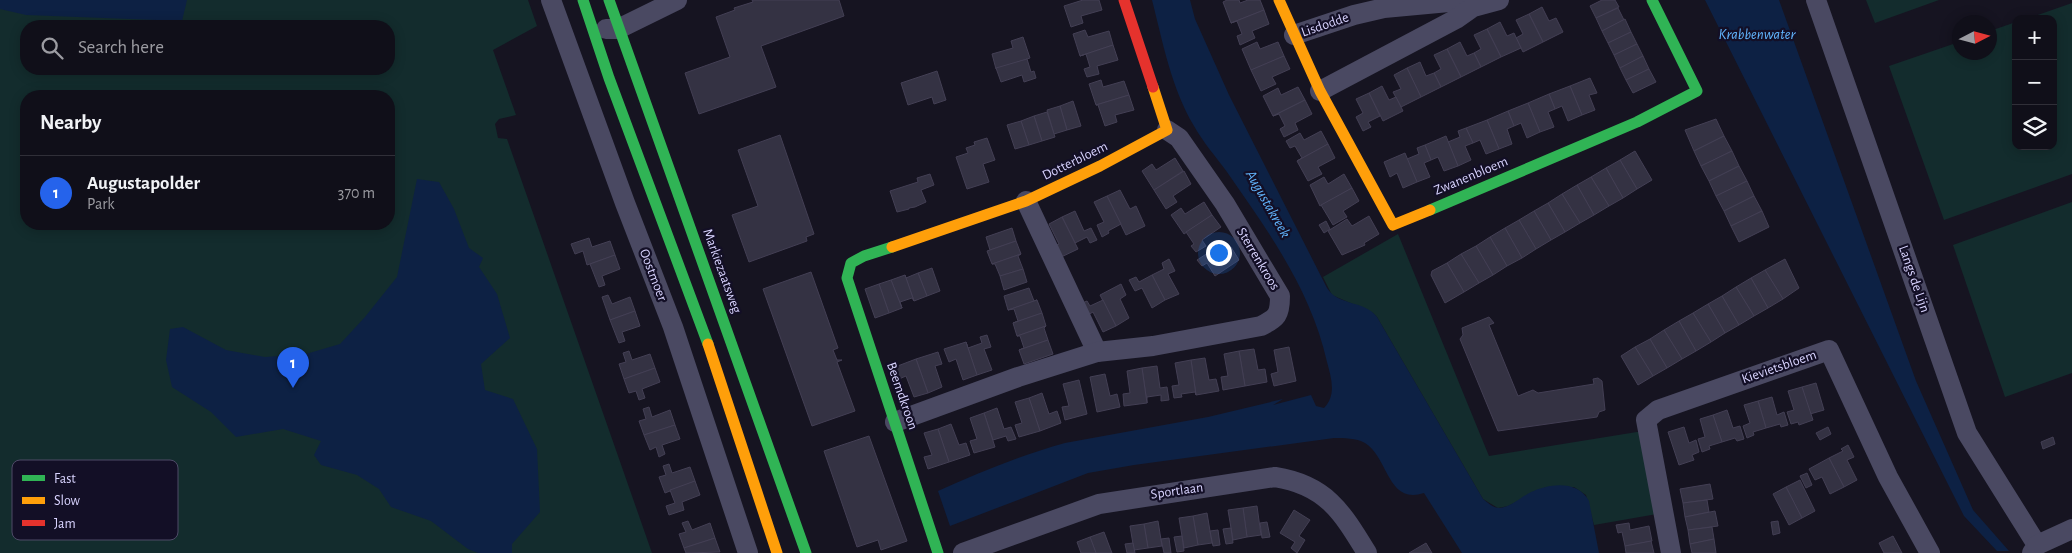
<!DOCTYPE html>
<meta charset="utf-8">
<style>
body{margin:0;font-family:"Alegreya Sans",sans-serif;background:#191822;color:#f1f3f6}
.controls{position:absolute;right:15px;top:15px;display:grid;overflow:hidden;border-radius:10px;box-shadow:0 2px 12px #0003}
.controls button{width:45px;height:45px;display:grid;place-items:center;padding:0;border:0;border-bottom:1px solid #302f38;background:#100f19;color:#f1f3f6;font:25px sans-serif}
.compass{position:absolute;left:1952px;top:15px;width:45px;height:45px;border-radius:50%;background:#100f19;box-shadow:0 2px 12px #0003;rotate:84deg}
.you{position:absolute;left:1218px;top:252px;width:18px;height:18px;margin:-12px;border:4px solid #fff;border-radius:50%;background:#1a73e8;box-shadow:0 0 0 8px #1a73e833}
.badge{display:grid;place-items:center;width:32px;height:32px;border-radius:50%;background:#2563eb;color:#fff;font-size:16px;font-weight:700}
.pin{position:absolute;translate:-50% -41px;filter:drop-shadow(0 1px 2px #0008)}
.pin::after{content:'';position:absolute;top:26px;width:18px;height:15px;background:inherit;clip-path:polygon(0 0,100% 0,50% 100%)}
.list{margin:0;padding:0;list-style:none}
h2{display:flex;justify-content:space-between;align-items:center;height:65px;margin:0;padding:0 20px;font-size:21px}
h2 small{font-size:16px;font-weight:400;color:#9c9ca2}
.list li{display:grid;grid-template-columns:32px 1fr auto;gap:15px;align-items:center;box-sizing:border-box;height:75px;padding:0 20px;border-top:1px solid #302f38}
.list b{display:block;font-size:19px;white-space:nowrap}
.list p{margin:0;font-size:16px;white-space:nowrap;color:#9c9ca2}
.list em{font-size:16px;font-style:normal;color:#9c9ca2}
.icon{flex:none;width:28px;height:28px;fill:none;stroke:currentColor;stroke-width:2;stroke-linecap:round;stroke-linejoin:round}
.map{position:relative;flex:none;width:2072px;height:553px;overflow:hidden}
.search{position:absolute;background:#100f19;box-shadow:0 2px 12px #0003;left:20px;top:20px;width:375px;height:55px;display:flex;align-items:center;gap:12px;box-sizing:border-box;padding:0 18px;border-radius:20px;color:#9c9ca2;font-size:19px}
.panel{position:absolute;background:#100f19;box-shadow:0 2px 12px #0003;left:20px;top:90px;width:375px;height:140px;border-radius:20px}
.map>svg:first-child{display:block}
</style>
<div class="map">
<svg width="2072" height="553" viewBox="0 0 2072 553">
<rect width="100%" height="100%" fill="#161421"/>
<g fill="#132c2d" fill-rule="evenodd">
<path d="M0,0H528L537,26L493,50L516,115L499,119L495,124L498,138L507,139L652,553H0ZM26,26H389V69H26ZM26,96H389V224H26Z"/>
<polygon points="1866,0 1939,0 1875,23"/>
<polygon points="2072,3 2072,174 1944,220 1889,66 1959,42 1960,52 1990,52 1990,31 2016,22 2016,146 2053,146 2053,19 2026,19"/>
<polygon points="2072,202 2072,373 2005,397 1953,245"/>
<polygon points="1398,234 1489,456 1643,431 1657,514 1594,525 1586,495 1574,487 1546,487 1508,506 1498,508 1483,499 1377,317 1373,313 1332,295 1323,277"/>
</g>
<g fill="#0d2144">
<polygon points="0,0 187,0 182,21 26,15 0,9"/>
<path d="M1152,0H1190L1195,19L1229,95L1327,288C1338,306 1364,300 1377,317L1483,499C1488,503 1493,508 1500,508C1511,507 1521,497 1531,492C1550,483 1578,480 1589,501L1599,553H1462L1424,493C1387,505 1389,458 1365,443C1356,438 1344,438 1334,438L1134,465L1088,473L950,526L938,491C979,473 1021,455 1065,443L1208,417L1283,399L1273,405L1311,395L1316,406L1324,408C1337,395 1331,377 1327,362C1311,290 1268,231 1227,172C1216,157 1203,142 1194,126C1171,87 1163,43 1152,0Z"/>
<polygon points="1705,0 1779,0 1916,381 1973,510 2009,551 1997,551 1964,516"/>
<polygon points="417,179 439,182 454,209 469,248 483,258 479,267 497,294 510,338 481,364 485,390 513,399 537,449 540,512 512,544 512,553 478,553 468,549 431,521 391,507 379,489 357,475 321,465 314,455 321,441 283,429 236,437 211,412 172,387 166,360 170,329 183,327 226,350 265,357 306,354 340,344 365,317 397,277"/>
</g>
<g fill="#343243" stroke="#433f54">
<polygon points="752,0 839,0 844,16 761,46 776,87 699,114 685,73 730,57 716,17 735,10 734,8 753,2"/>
<polygon points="1083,0 1099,0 1102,10 1081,16 1083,23 1071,27 1064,6"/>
<polygon points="1227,0 1239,0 1240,3 1248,0 1260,0 1264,10 1231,23 1223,2"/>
<polygon points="1602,0 1615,0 1619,7 1596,18 1590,6"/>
<polygon points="1542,7 1549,21 1556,18 1563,32 1543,42 1529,14"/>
<polygon points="1618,8 1624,20 1602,31 1596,18"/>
<polygon points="1264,10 1269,24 1252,31 1255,38 1240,45 1237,36 1242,34 1237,21 1231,23"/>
<polygon points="1529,14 1543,42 1523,52 1516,38 1523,34 1516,20"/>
<polygon points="1625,19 1631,32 1608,43 1602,31"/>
<polygon points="1500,22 1507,36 1514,33 1521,48 1501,57 1487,29"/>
<polygon points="1487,29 1501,57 1481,67 1474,53 1481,49 1474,35"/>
<polygon points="1085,30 1088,37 1109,31 1113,45 1080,56 1073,34"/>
<polygon points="1631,32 1637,44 1614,55 1608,43"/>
<polygon points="1023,37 1030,58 996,69 992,54 1013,48 1011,41"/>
<polygon points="1257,42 1260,49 1278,42 1284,56 1251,70 1242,49"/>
<polygon points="1460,42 1467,56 1474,53 1481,67 1461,77 1447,49"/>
<polygon points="1637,44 1643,56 1620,68 1614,55"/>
<polygon points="1113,45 1118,60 1097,66 1099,74 1087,77 1084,69 1090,67 1086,54 1080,56"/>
<polygon points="1447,49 1461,77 1441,87 1434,73 1441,69 1434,55"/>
<polygon points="1284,56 1290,69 1272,77 1276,84 1261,91 1251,70"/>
<polygon points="1643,56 1649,69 1626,80 1620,68"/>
<polygon points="1027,59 1031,72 1034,71 1036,78 1024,82 1022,75 1001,82 996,68"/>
<polygon points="1420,62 1426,76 1434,73 1441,87 1421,97 1407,68"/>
<polygon points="1407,68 1421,97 1401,107 1393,92 1401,89 1394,75"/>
<polygon points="1649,69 1656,82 1633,93 1626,80"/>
<polygon points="937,71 946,100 934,104 932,97 908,105 901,83"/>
<polygon points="1590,78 1597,93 1589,95 1595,110 1582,115 1570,86"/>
<polygon points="1101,80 1103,87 1124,81 1129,95 1096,105 1089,84"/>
<polygon points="1382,86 1389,100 1396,97 1403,111 1383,121 1369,93"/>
<polygon points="1570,86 1582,115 1568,121 1562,106 1555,109 1549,94"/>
<polygon points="1298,87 1305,100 1273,116 1263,96 1278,88 1281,95"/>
<polygon points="1369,93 1380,116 1368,122 1371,127 1363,131 1356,117 1363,113 1356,99"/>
<polygon points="1549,94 1555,109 1548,112 1554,127 1540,132 1528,103"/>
<polygon points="1129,95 1134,110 1115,115 1117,122 1105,126 1098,105 1096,105"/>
<polygon points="1305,100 1312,114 1295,123 1298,130 1284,137 1280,129 1285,126 1279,114 1273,116"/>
<polygon points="1073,101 1081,126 1067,130 1060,106"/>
<polygon points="1528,103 1540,132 1527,138 1521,123 1514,126 1508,111"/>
<polygon points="1060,106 1067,130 1054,134 1047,110"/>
<polygon points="1508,111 1514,126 1507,129 1512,144 1499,149 1487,120"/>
<polygon points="1047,112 1055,137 1042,141 1034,116"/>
<polygon points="1034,116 1042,141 1029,145 1021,121"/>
<polygon points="1716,119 1724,136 1694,151 1685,130"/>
<polygon points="1487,120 1499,149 1486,154 1480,140 1473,143 1466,128"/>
<polygon points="1021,121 1029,145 1015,149 1007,125"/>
<polygon points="1466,128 1473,143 1465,146 1471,160 1458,166 1448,142 1460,137 1458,131"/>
<polygon points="1321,131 1328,144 1297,161 1302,158 1295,146 1290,148 1286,141 1300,133 1304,140"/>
<polygon points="780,135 814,234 806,237 807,241 749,262 732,215 758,206 738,150"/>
<polygon points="1446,136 1458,166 1444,171 1438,157 1431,160 1425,145"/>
<polygon points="1724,136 1732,151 1701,166 1694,151"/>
<polygon points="987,138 995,160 983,164 989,182 967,189 956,157 968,153 966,148 975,145 974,142"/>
<polygon points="1328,144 1335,158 1318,167 1322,174 1308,181 1297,161"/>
<polygon points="1425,145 1431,160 1424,163 1430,177 1417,182 1407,159 1419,154 1417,148"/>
<polygon points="1635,151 1652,180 1637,189 1620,160"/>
<polygon points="1732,151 1739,166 1709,181 1701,166"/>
<polygon points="1405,153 1417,182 1403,188 1397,173 1390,177 1384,162"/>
<polygon points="1175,158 1183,171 1154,190 1142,171 1152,164 1156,170"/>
<polygon points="1620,160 1637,189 1623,198 1606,168"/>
<polygon points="1739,166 1747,181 1716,196 1709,181"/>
<polygon points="1606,168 1623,198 1609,206 1591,177"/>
<polygon points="1184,171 1191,184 1173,196 1177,202 1166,209 1154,190"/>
<polygon points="930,174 934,185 921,190 926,202 915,207 909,208 909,209 897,212 890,191 918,182 917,178"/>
<polygon points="1344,174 1352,188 1320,206 1310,185 1324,177 1328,184"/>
<polygon points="1591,177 1609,206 1594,215 1577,185"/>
<polygon points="1747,181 1754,196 1724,211 1716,196"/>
<polygon points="1577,185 1594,215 1580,223 1562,194"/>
<polygon points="1352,188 1359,201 1343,211 1347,217 1333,225 1321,205"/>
<polygon points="1120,190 1130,209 1136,206 1145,226 1126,235 1107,196"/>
<polygon points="1562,194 1580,223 1565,232 1548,203"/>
<polygon points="1107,196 1121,224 1108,231 1109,233 1102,237 1097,225 1104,222 1094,202"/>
<polygon points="1754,196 1762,211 1731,226 1724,211"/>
<polygon points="1204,202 1212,215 1184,234 1171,215 1181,208 1185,214"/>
<polygon points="1548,203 1565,232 1551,240 1534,211"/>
<polygon points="1075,211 1084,231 1091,228 1097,240 1090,243 1087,237 1075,243 1062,217"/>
<polygon points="1534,211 1551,240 1536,249 1519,220"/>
<polygon points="1762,211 1769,227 1739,242 1731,226"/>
<polygon points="1212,215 1221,227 1202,240 1206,246 1196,252 1191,246 1194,244 1186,232"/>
<polygon points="1369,216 1379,234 1364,243 1365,245 1342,255 1328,231 1347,219 1352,226"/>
<polygon points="1062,217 1078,249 1057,259 1052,247 1059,244 1049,224"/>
<polygon points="1519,220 1536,249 1522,258 1505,228"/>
<polygon points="1326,221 1330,229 1324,233 1319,225"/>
<polygon points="1012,228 1016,241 990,250 986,237"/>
<polygon points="1505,228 1522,258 1507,266 1490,237"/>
<polygon points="1490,237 1507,266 1493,275 1476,246"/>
<polygon points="589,238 592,247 610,241 615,255 587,265 583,251 575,254 571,244"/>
<polygon points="1016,241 1021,254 992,264 987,251"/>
<polygon points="1476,246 1493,275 1479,283 1461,254"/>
<polygon points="1231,247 1239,260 1215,276 1207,263 1202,266 1197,260 1208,253 1212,259"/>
<polygon points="1021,254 1018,256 1023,269 1000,276 995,264 992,264"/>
<polygon points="1461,254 1479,283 1464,292 1447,263"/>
<polygon points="615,255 620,269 602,276 605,285 599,287 590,264"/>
<polygon points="1169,259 1175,271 1168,274 1179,294 1165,300 1152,275 1164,269 1162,263"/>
<polygon points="1785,259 1799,288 1783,299 1765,270"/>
<polygon points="1447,263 1464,292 1445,303 1431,275 1432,271"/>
<polygon points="932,268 940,291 927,296 918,273"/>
<polygon points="1023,269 1027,282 1004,290 1000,276"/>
<polygon points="1765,270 1783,299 1768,308 1751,278"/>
<polygon points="811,272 838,348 833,350 837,360 842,360 837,362 855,411 812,426 763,289"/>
<polygon points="918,273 927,296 914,301 905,275 906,278"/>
<polygon points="905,275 914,301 912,298 900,302 902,308 891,280"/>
<polygon points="1152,275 1165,300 1152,308 1142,288 1135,291 1129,280 1136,277 1139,282"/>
<polygon points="1751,278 1768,308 1754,316 1736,287"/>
<polygon points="891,280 902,308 889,313 879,284"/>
<polygon points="879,284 889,313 875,318 865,289"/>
<polygon points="1121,284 1126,295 1120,299 1129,318 1116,326 1100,295"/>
<polygon points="1736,287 1754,316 1739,325 1722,296"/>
<polygon points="1029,288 1034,301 1037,300 1008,310 1004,296"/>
<polygon points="608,295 612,304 630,297 635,311 610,320 602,297"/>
<polygon points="1722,296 1739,325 1725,333 1708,304"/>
<polygon points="1037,300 1042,313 1013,323 1018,321 1014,309 1008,310"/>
<polygon points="1103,300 1116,326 1103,332 1093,312 1086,316 1080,304 1087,301 1090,306"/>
<polygon points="1708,304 1725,333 1711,342 1693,313"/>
<polygon points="635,311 640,326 622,332 625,341 619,343 610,320"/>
<polygon points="1042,313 1046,326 1017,336 1013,323"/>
<polygon points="1693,313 1711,342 1696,351 1679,321"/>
<polygon points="1489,317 1494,323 1489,325 1518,396 1533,390 1538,393 1594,384 1593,379 1598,378 1602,381 1605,410 1599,412 1597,417 1498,431 1460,339 1463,335 1462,328"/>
<polygon points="1679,321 1696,351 1682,359 1664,330"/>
<polygon points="1046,326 1044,328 1048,340 1019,350 1024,348 1020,336 1017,336"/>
<polygon points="1664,330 1682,359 1667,368 1650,339"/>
<polygon points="987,335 991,347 984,349 992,370 977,375 966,342 968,348 982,343 980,337"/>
<polygon points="1650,339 1667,368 1653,376 1635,347"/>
<polygon points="1048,340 1053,354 1024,364 1019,350"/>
<polygon points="966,342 977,375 963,380 956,359 949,362 944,349"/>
<polygon points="1289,347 1296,381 1274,386 1271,374 1278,372 1274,350"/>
<polygon points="1635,347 1653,376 1638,385 1621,356"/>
<polygon points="1254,349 1258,370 1265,369 1267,382 1245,386 1239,351"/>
<polygon points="629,351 632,360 650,354 655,368 624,379 619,364 626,362 623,353"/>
<polygon points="1239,351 1245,386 1223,390 1221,377 1228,376 1224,354"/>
<polygon points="938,352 942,364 935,366 942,387 928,393 916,359"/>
<polygon points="1205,358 1209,380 1216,379 1219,391 1196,395 1191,360"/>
<polygon points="916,359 928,393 914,397 906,376 899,379 895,367"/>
<polygon points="1191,360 1196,395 1195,392 1181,394 1182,397 1174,398 1172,386 1179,385 1175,363"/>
<polygon points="1157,366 1160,388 1167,387 1169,400 1161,401 1161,395 1147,397 1147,403 1142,368"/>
<polygon points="655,368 660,382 642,389 645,398 639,400 636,391 629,393 624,379"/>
<polygon points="1142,368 1147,403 1124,406 1123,394 1130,393 1127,371"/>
<polygon points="1105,374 1110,396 1117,394 1120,407 1097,412 1090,377"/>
<polygon points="1079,380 1087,414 1065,420 1062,407 1069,406 1063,384"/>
<polygon points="1816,383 1824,410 1810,414 1802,387"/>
<polygon points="1802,387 1813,420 1799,425 1798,422 1791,424 1787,412 1794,410 1788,391"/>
<polygon points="1042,393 1049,414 1057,411 1061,423 1040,431 1029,398"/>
<polygon points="1772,397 1777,415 1784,412 1788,425 1781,427 1780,424 1766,428 1758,401"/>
<polygon points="1029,398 1040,431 1019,437 1015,425 1022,423 1015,402"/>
<polygon points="1758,401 1766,428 1753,432 1754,435 1747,438 1743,426 1750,423 1744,405"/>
<polygon points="649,407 652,417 670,410 675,425 644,435 639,421 646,419 643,409"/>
<polygon points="997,408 1004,429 1011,427 1016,439 1008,441 1006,436 993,440 984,413"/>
<polygon points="1727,410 1733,428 1740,426 1744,439 1737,441 1735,438 1722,442 1713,415"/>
<polygon points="984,413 995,447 974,453 970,441 977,439 970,418"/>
<polygon points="1713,415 1722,442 1709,446 1710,449 1702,452 1698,439 1705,437 1700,419"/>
<polygon points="951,424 959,445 966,443 970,455 949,462 938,429"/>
<polygon points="675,425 680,439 662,445 665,454 659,457 656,447 650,450 644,435"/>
<polygon points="1684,427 1689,443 1696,440 1699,452 1692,455 1694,460 1679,465 1668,432"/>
<polygon points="1828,427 1831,434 1820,440 1816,433"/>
<polygon points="938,429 949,462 928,469 924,457 932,455 924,433"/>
<polygon points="869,436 907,541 881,550 878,540 857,547 824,451"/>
<polygon points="2053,437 2055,444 2043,449 2041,442"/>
<polygon points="1848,445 1854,457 1847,460 1857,480 1844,487 1829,458 1843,451 1841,449"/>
<polygon points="1829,458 1844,487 1830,494 1822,477 1815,480 1809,469"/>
<polygon points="669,464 672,473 690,467 695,481 665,493 659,477 666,475 663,466"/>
<polygon points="1807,473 1812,485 1806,488 1800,476"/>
<polygon points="1800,480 1815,511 1802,518 1786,487"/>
<polygon points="695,481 700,495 682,502 684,510 669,515 666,506 675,503 670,490"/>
<polygon points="1710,484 1713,499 1683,503 1680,489"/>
<polygon points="1786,487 1802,518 1789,525 1773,494"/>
<polygon points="1707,500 1709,512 1685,517 1683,503"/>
<polygon points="1257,506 1261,535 1247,537 1243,508"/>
<polygon points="1243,508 1247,537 1233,540 1228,510"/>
<polygon points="1294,510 1310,520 1299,536 1305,540 1297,553 1291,548 1295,542 1280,533"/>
<polygon points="1715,511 1718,526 1688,530 1685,517"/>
<polygon points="1207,513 1212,543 1198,545 1193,516"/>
<polygon points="1193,516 1198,545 1184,548 1179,518"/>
<polygon points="688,521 692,530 710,523 715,538 684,548 679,534 686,532 682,523"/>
<polygon points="1158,521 1162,546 1148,548 1144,524"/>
<polygon points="1778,521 1780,533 1773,535 1771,522"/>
<polygon points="1267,522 1270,537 1262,538 1260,523"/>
<polygon points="1629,523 1630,530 1649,526 1652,541 1625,546 1622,532 1618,533 1616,525"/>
<polygon points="1144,524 1148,548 1134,550 1130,526"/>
<polygon points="1712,527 1714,539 1690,544 1688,530"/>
<polygon points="1231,528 1233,543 1226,544 1223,529"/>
<polygon points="1218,530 1220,545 1213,546 1210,531"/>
<polygon points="1104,532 1110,548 1112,553 1096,553 1090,537"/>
<polygon points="1182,536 1184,551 1177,552 1174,537"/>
<polygon points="1893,536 1902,553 1884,553 1879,543"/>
<polygon points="1090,537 1096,553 1081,553 1077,542"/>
<polygon points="715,538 720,552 686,553 684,548"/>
<polygon points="1169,538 1171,553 1164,553 1161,539"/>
<polygon points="1714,539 1716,553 1692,553 1690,544"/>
<polygon points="1651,541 1654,553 1626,553 1625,546"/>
<polygon points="1133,543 1135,553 1127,553 1125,544"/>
<polygon points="1426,543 1432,553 1409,553"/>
</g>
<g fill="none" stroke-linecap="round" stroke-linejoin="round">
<g stroke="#4a4962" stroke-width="20">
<polyline points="551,0 625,203 673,327 748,553"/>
<polyline points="1816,0 1967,433 2037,545 2032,553"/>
<polyline points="606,29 618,29 677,0"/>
<polyline points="1294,35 1354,15 1384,8 1449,2 1466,2 1473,7"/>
<polyline points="1320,91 1456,19 1473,7 1499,0"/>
<polyline points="1026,201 1097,352"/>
<path d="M895,422L1018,377L1097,352L1153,346L1261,326C1277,318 1280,315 1280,296L1225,204L1179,138L1167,130"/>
<polyline points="2037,545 2072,529"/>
<path d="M963,553L1099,504L1275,477C1326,485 1342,512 1367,553"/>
<polyline points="1671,553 1646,420 1658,410 1829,350 1888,477 1930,553"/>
</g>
<g stroke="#30b455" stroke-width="11">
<polyline points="583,0 609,78 708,344"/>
<polyline points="609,0 806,553"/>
<polyline points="1430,210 1637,122 1697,91 1652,0"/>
<polyline points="892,247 864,256 851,263 847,278 938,553"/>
</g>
<g stroke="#ff9f0a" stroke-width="11">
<polyline points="1279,0 1320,91 1393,225 1430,210"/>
<polyline points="892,247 1026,201 1100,166 1167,130 1153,87"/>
<polyline points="708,344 777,553"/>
</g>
<polyline stroke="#e5322d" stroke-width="11" points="1124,0 1153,87"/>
</g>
<g text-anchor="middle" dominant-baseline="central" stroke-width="4.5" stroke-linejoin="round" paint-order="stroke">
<g font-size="14" fill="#d9d4ff" stroke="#130f26">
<text transform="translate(1325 25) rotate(-19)">Lisdodde</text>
<text transform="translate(1075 161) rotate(-26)">Dotterbloem</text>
<text transform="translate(1471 176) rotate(-23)">Zwanenbloem</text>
<text transform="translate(1258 259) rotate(59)">Sterrenkroos</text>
<text transform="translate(722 271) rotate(70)">Markiezaatsweg</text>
<text transform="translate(653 275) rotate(69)">Oostmoer</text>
<text transform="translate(1914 279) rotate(71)">Langs de Lijn</text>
<text transform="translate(1779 367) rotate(-19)">Kievietsbloem</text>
<text transform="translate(902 396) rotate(71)">Beemdkroon</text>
<text transform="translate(1177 491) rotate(-8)">Sportlaan</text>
</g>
<g font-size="15" font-style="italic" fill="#62b6ff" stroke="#130f26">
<text x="1757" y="34">Krabbenwater</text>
<text transform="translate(1268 204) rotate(60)">Augustakreek</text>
</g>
</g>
<rect x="12" y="460" width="166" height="80" rx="8" fill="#130f26" stroke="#4e4a67" stroke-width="1"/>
<rect x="22" y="475" width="23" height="6" fill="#30b455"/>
<rect x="22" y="497" width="23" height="7" fill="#ff9f0a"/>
<rect x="22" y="520" width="23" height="6" fill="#e5322d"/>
<g font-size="14" fill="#d9d4ff">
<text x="54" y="483">Fast</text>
<text x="54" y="505">Slow</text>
<text x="54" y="528">Jam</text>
</g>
</svg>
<div class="controls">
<button>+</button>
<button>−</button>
<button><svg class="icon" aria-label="layers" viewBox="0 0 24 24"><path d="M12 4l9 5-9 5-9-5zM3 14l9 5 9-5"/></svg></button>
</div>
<svg class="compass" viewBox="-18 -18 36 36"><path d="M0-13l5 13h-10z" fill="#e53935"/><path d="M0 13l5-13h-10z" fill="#9c9ca2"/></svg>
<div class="you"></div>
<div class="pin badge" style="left:293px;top:388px">1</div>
<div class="search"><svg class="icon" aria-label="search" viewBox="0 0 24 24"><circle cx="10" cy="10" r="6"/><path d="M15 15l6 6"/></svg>Search here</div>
<section class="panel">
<h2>Nearby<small></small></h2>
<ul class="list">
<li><span class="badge">1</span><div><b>Augustapolder</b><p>Park</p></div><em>370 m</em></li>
</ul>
</section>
</div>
